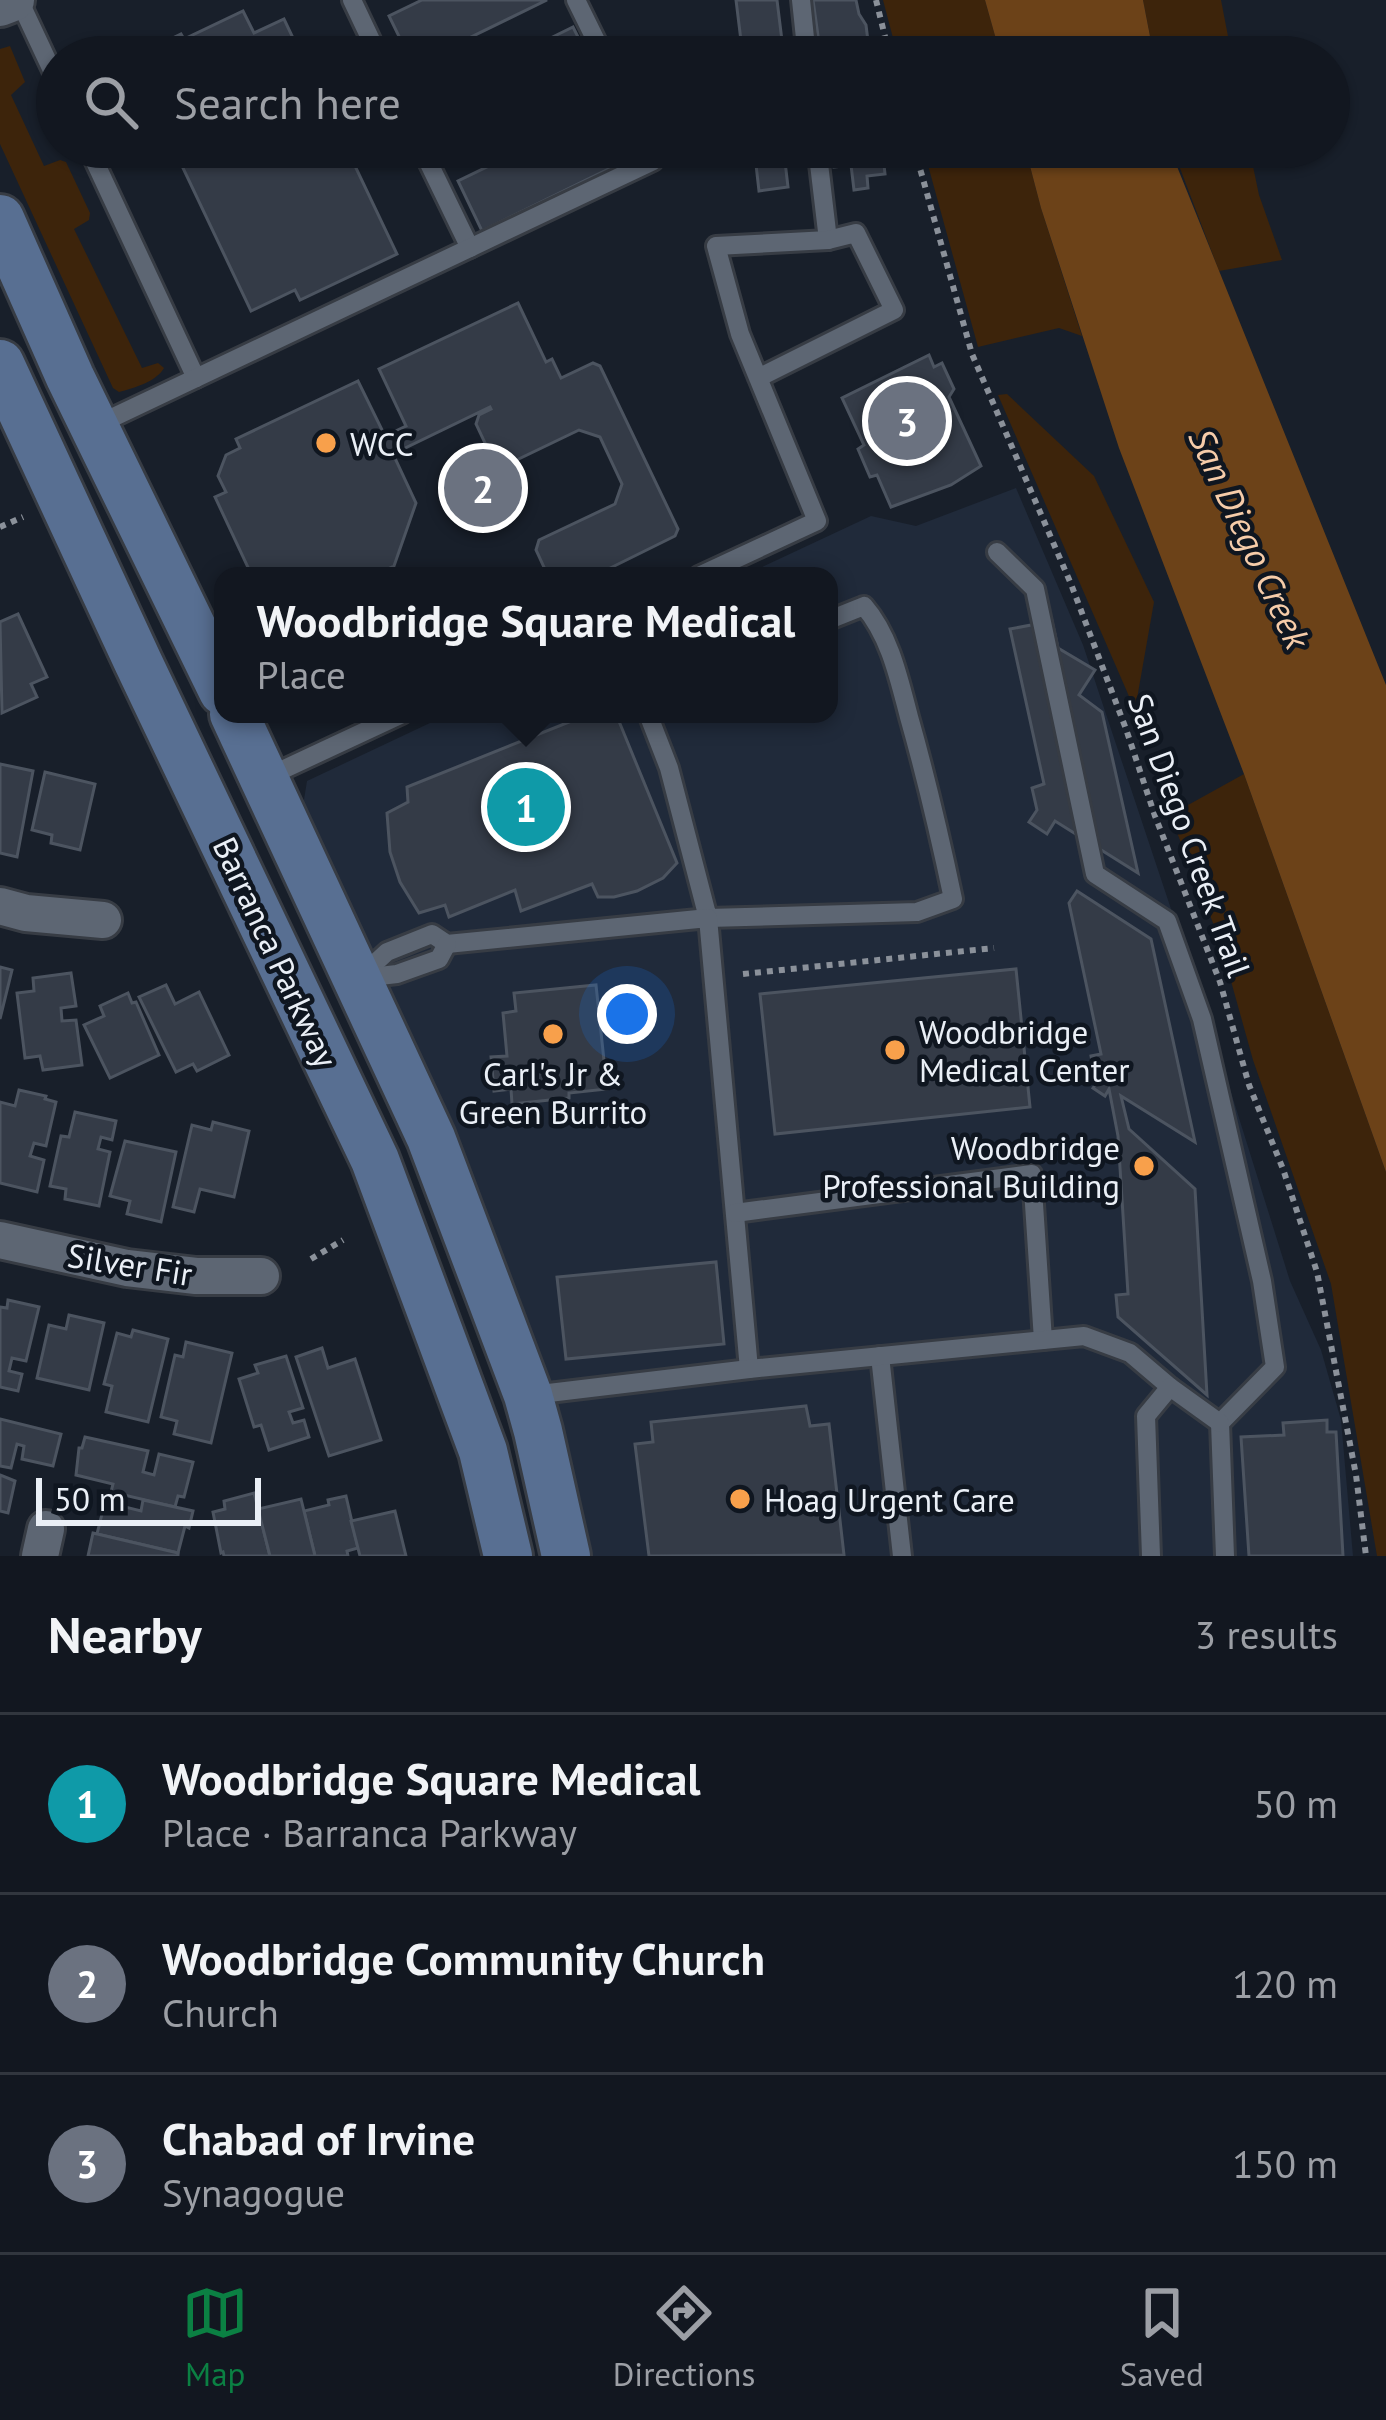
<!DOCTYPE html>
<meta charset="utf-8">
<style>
body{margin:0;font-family:"PT Sans",sans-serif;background:#1b2029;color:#f1f3f6}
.scale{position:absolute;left:36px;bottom:30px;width:225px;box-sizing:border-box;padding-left:12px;border:6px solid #eaeff6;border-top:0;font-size:33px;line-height:42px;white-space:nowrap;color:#eaeff6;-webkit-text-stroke:9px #0f1620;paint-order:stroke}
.you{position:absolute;left:627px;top:1014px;width:42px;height:42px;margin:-30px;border:9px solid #fff;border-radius:50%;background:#1a73e8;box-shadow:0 0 0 18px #1a73e833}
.badge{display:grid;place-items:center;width:78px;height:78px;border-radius:50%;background:#0b8043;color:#fff;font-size:39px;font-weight:700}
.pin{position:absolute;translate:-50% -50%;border:6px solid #fff;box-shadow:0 3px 12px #0006}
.popup{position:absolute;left:214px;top:567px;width:624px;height:156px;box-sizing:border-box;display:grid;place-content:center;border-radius:24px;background:#121720;filter:drop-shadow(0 3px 9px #0005);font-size:39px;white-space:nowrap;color:#9c9fa5}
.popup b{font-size:45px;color:#f1f3f6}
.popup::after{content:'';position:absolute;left:50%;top:100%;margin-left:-24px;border:24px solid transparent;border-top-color:#121720}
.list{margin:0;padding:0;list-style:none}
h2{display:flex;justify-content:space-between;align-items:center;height:156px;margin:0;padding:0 48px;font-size:51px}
h2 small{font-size:39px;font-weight:400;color:#9c9fa5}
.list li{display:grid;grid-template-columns:78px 1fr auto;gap:36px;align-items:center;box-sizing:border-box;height:180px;padding:0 48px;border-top:3px solid #31363e}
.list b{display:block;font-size:45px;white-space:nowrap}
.list p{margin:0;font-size:39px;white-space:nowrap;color:#9c9fa5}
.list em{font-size:39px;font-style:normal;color:#9c9fa5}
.icon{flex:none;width:66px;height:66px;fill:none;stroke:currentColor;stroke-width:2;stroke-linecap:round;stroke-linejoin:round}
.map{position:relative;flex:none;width:1386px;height:1556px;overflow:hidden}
.search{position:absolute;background:#121720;box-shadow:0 3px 9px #0004;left:36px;right:36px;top:36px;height:132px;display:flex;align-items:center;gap:30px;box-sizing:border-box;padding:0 42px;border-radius:66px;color:#9c9fa5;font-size:45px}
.sheet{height:696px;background:#121720}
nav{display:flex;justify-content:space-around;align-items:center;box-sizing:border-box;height:168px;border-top:3px solid #31363e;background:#121720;font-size:33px;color:#9c9fa5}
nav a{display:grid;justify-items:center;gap:6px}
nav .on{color:#0b8043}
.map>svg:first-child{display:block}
</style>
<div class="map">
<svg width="1386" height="1556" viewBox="0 0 1386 1556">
<rect width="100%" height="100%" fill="#181f2a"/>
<polygon fill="#202a3a" points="1016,488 1083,645 1214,1038 1290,1281 1321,1350 1341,1420 1353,1556 588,1556 302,812 307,781 449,714 829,714 829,576 743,576 871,516 916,526"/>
<g fill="#3d240b">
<polygon points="883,0 985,0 1001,57 898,57"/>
<polygon points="1143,0 1221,0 1232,57 1154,57"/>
<path d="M10,46L25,82L11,95L44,166L60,160L66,162L90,213L89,220L74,229L142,368L158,363L164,368C156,382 134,388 119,392L113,388L0,144V49Z"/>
<polygon points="923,147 1025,147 1041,208 1082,336 1059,328 978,347"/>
<polygon points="1172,147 1249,147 1259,195 1282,260 1219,271"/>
<polygon points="1007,394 1094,476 1154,602 1135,710 998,395"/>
<polygon points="1244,774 1386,1172 1386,1556 1377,1556 1331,1284 1253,1060 1219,938 1170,815"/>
</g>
<g fill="#6c4218">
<polygon points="985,0 1143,0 1154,57 1001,57"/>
<polygon points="1025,147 1172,147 1174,159 1386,685 1386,1172 1244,774 1119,448 1041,208"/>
</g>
<g fill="#343b47" stroke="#4c5460" stroke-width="3">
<polygon points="422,0 547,0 430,57 409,57 389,16"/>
<polygon points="736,0 777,0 784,57 743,57"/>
<polygon points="813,0 856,0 859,14 866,25 870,57 821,57"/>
<polygon points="243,11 254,33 284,19 302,57 136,56 181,34 184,39"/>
<polygon points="573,27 588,57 512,57"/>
<polygon points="173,147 346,147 397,254 300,300 295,290 251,311"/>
<polygon points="528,147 631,147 635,156 482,231 458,181"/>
<polygon points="754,147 795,147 796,151 784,153 788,187 759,191"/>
<polygon points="832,147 882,147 885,174 867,176 868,188 854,190 851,165 834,167"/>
<polygon points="518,303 546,362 552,359 561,378 593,363 600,366 678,529 675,536 594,576 548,576 536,550 539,540 615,504 622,484 600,437 579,430 504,466 494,462 476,424 479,415 491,409 490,407 393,454 416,503 394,566 372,576 252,576 215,497 226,492 218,476 226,455 240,448 236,439 358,381 385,436 406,426 379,369"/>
<polygon points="929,355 934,367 942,363 954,389 949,397 981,466 951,485 891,507 877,475 870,477 858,449 864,445 842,398"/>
<polygon points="18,614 47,677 31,684 37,697 2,713 0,622"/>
<polygon points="1052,621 1058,648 1095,670 1079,695 1102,712 1138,873 1055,821 1047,834 1029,822 1037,810 1032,788 1044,784 1010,629"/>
<polygon points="589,714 616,714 677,863 663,878 637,891 614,897 598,897 592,884 521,911 515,890 449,917 445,905 419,913 400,882 390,852 387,813 408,802 407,787"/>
<polygon points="0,764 33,771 17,857 0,853"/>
<polygon points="45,772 95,784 80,850 51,843 52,835 32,830"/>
<polygon points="1077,891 1151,939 1195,1142 1121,1096 1129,1129 1195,1189 1207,1395 1118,1317 1116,1295 1128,1294 1118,1136 1109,1089 1105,1096 1093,1088 1098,1081 1095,1079 1091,1056 1101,1054 1069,903"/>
<polygon points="0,967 12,970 0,1019"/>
<polygon points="1016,969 1030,1107 775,1134 760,994"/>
<polygon points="71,973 76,1006 61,1008 62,1021 76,1020 82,1065 43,1070 40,1056 25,1058 17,993 34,991 33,978"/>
<polygon points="166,985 175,1004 199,992 229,1055 197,1071 193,1064 176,1072 139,997"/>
<polygon points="596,985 607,1089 569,1093 569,1098 512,1104 511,1089 494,1091 491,1057 507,1056 503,1013 516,1011 514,993"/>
<polygon points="128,993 132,1003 136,1002 159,1055 110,1078 84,1025 104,1016 100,1006"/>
<polygon points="19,1090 46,1096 45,1099 56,1102 46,1146 34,1143 30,1156 44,1160 37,1192 0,1183 0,1102 15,1106"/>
<polygon points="75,1112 116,1121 112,1140 101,1137 98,1149 110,1152 99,1206 65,1199 66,1189 50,1186 61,1136 69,1137"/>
<polygon points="213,1122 249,1131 234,1197 200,1189 194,1212 173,1207 192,1125 211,1130"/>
<polygon points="125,1141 176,1152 161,1222 127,1214 130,1201 110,1196"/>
<polygon points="716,1262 724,1344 566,1359 557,1277"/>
<polygon points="8,1300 39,1307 26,1361 12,1358 9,1371 22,1374 18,1391 0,1387 0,1307 7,1308"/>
<polygon points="69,1315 104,1323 89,1390 37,1378 49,1325 66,1329"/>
<polygon points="133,1330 168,1339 148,1422 106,1412 112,1386 104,1384 117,1333 131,1337"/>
<polygon points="186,1342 232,1353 211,1443 174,1434 177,1421 161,1417 175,1355 183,1357"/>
<polygon points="322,1348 328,1368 355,1359 381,1440 329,1456 296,1357"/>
<polygon points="286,1356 303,1408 289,1412 293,1423 304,1420 309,1437 269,1450 261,1425 254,1427 239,1379 258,1373 255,1365"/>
<polygon points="806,1406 810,1426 829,1424 844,1555 649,1556 635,1444 653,1442 651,1422"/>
<polygon points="0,1419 61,1434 53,1466 22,1459 24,1446 17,1444 11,1468 0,1466"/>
<polygon points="1327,1420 1327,1432 1336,1432 1343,1556 1249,1556 1241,1437 1284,1435 1283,1423"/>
<polygon points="85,1437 148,1451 143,1472 154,1475 159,1454 193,1462 184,1497 178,1496 175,1507 111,1492 113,1484 76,1475 79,1448 82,1448"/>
<polygon points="0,1475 15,1481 8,1513 0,1511"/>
<polygon points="254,1493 270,1556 224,1556 223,1552 221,1553 213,1512 225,1509 224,1501"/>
<polygon points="346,1496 358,1548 347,1551 348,1556 315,1556 304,1511 329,1505 328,1500"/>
<polygon points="301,1499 315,1556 270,1556 258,1509"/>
<polygon points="143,1500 193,1511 189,1528 185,1526 178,1553 97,1534 105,1502 141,1511"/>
<polygon points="395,1511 406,1556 360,1556 351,1521"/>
<polygon points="93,1533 178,1553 178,1556 88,1556"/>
</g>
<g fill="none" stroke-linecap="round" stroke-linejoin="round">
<g stroke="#373c44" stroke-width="24">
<g id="service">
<polyline points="19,0 57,81"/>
<polyline points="352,0 379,57"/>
<polyline points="576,0 604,57"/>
<polyline points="801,0 807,57"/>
<polyline points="88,147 196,378"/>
<polyline points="421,147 470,248"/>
<polyline points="817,147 828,240"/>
<polyline points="97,425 653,161 646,147"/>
<polyline points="997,552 1035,589 1095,874 1167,921 1202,1019 1262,1281 1275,1367 1220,1423 1225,1556"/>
<polyline points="699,576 817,521 740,334 716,246 828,240 856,233 894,310 758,378"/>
<path d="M648,714L669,768L708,918L917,912L953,899C940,837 926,777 909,717C899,679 890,636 864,606L829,620"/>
<polyline points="265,778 402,714"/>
<polyline points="361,976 387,952 432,934 447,944 708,918 749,1369"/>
<polyline points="362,978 397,974 439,959 447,944"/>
<polyline points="735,1213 1032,1174 1043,1340"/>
<polyline points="880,1356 902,1556"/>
<polyline points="532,1395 749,1369 1084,1336 1130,1353 1170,1387"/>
<polyline points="1151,1556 1146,1416 1170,1387 1220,1423"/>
</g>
</g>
<g stroke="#373c44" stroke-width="42">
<g id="minor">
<polyline points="0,906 26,913 103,920"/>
<polyline points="0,1240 127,1268 196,1276 261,1276"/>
<polyline points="40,1556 46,1529"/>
</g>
</g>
<g stroke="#373c44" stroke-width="48">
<polyline id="tertiary" points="0,5 13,0"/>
</g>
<g stroke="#373c44" stroke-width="54">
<g id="secondary">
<polyline points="0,219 70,377 223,691"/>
<polyline points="0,364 138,662 375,1160 483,1451 508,1556"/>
<polyline points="234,714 431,1138 528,1395 538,1431 566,1556"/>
</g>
</g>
<g stroke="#8b919a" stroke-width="6" stroke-dasharray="6 6" stroke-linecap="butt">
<polyline points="876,0 890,57"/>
<polyline points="914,147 972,354 1071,584 1126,729 1155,816 1220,982 1249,1085 1283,1169 1317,1272 1356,1475 1366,1556"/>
<polyline points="0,527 23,517"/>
<polyline points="743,974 994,948"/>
<polyline points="311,1259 343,1240"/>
</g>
<use href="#service" stroke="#5d6673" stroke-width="18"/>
<use href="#minor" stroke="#5d6673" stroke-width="36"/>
<use href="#tertiary" stroke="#5d6673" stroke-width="42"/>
<use href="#secondary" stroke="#586f92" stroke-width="48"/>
</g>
<g fill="#f8a04b" stroke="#0f1620" stroke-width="4.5">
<circle cx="326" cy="443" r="12"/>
<circle cx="553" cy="1034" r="12"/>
<circle cx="895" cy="1050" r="12"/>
<circle cx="1144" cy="1166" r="12"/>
<circle cx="740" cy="1499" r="12"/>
</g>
<g text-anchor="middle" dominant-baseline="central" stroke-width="9" stroke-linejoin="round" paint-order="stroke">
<g font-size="33" fill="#eaeff6" stroke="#0f1620" text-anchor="start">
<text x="350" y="443">WCC</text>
<text x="919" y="1031">Woodbridge<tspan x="919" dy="38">Medical Center</tspan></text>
<text x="553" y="1073" text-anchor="middle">Carl's Jr &amp;<tspan x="553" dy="38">Green Burrito</tspan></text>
<text x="1120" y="1147" text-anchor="end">Woodbridge<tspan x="1120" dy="38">Professional Building</tspan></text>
<text x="764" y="1499">Hoag Urgent Care</text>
</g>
<g font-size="33" fill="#eaeff6" stroke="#0f1620">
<text transform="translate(1190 835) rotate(70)">San Diego Creek Trail</text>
<text transform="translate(276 952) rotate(65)">Barranca Parkway</text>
<text transform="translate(130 1264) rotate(9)">Silver Fir</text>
</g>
<g font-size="36" font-style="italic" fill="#f6cca9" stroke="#0f1620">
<text transform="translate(1250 538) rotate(65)">San Diego Creek</text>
</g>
</g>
</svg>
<div class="scale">50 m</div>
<div class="you"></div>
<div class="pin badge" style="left:526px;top:807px;background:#0f9aa8">1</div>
<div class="popup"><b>Woodbridge Square Medical</b>Place</div>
<div class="pin badge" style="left:483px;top:488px;background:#6b7280">2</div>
<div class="pin badge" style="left:907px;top:421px;background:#6b7280">3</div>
<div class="search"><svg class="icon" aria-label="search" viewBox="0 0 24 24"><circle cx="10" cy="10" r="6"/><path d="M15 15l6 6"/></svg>Search here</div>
</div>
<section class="sheet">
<h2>Nearby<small>3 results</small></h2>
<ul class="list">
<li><span class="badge" style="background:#0f9aa8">1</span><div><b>Woodbridge Square Medical</b><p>Place · Barranca Parkway</p></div><em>50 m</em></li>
<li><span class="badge" style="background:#6b7280">2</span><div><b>Woodbridge Community Church</b><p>Church</p></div><em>120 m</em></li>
<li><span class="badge" style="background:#6b7280">3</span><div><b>Chabad of Irvine</b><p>Synagogue</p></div><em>150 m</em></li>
</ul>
</section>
<nav>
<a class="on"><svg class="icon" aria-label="map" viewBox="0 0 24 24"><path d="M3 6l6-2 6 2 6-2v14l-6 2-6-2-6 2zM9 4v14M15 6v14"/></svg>Map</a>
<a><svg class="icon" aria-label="directions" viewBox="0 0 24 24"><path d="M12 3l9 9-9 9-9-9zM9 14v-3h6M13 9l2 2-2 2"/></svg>Directions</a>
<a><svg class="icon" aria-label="saved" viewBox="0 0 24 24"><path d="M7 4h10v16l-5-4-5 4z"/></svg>Saved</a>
</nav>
